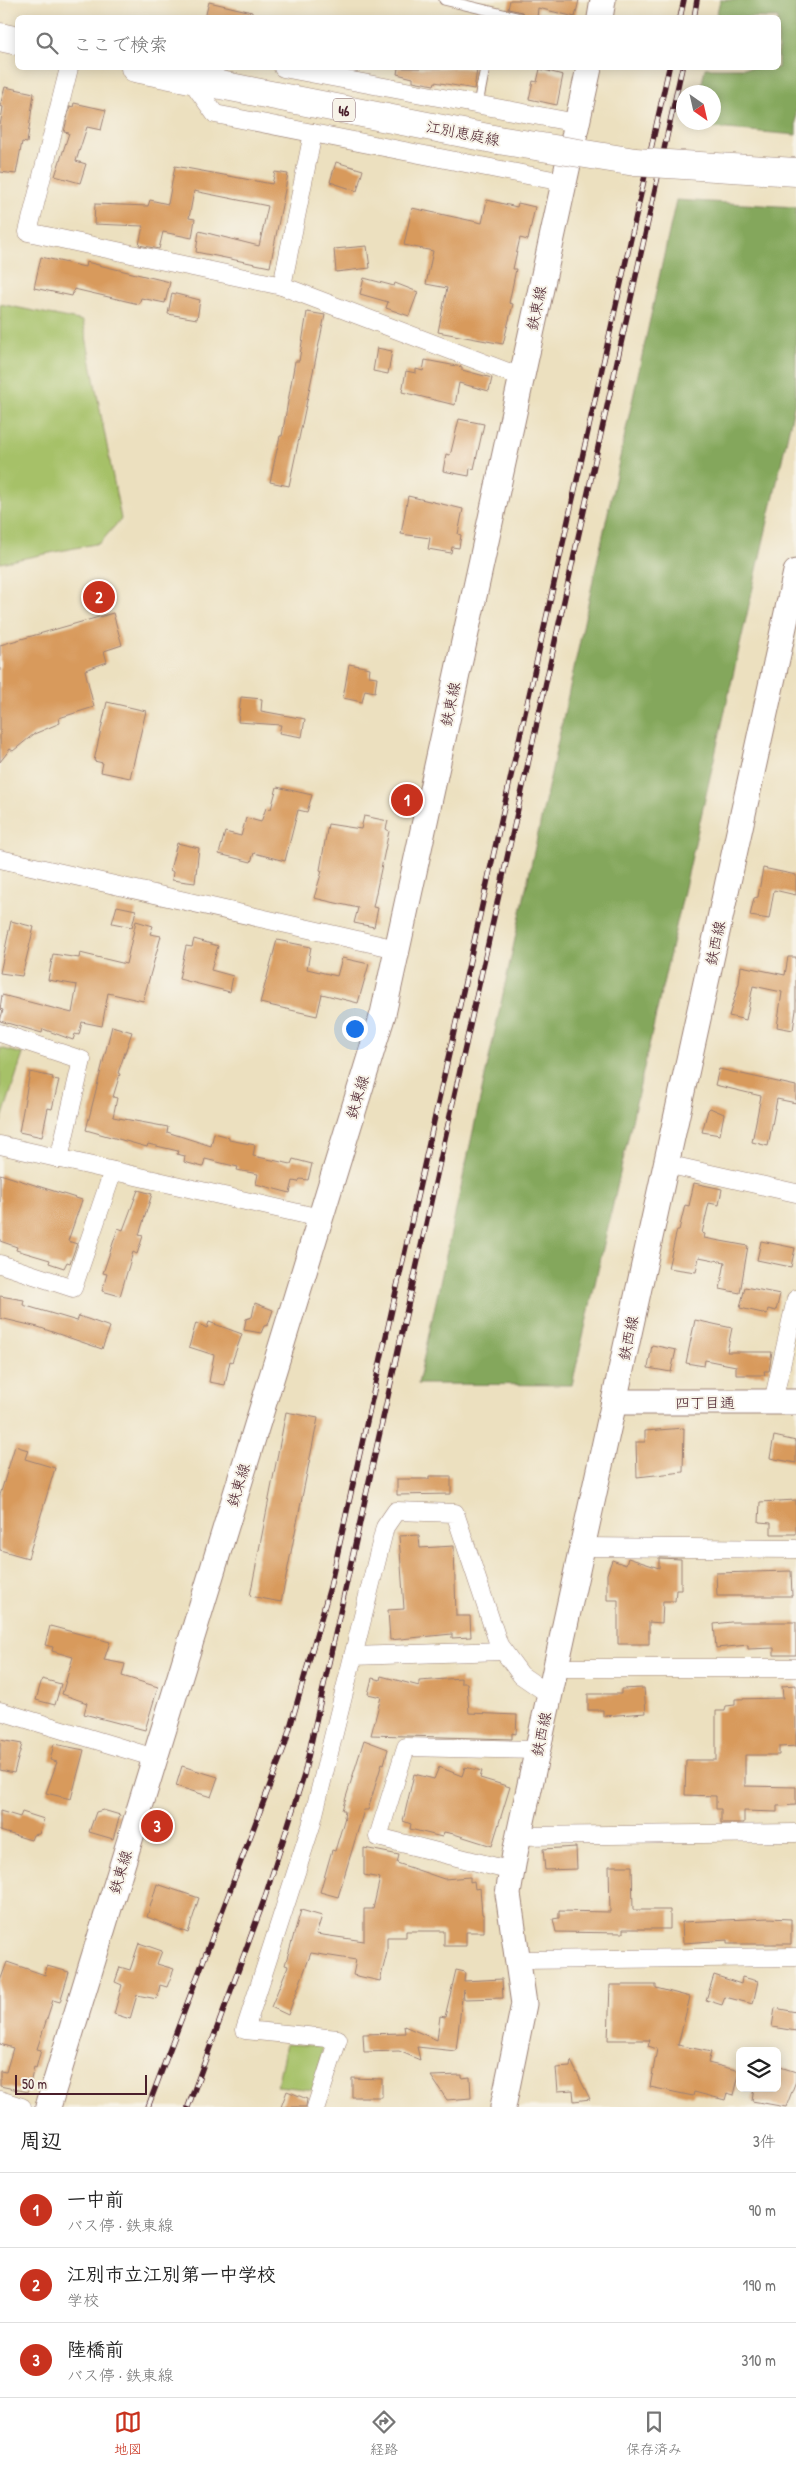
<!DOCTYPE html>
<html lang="ja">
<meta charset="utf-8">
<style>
body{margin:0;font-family:"Patrick Hand","Klee One",sans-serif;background:#f2f2f2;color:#222}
.controls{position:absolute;right:15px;bottom:15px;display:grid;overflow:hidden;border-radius:8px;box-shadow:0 2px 12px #0003}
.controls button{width:45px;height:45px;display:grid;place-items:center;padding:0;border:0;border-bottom:1px solid #e0e0e0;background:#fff;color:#222;font:25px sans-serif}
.compass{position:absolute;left:676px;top:85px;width:45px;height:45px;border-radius:50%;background:#fff;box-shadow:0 2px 12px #0003;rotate:146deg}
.scale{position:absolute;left:15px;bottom:12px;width:132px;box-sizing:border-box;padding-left:5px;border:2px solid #4a1f2b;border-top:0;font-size:14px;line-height:18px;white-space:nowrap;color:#4a1f2b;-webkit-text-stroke:4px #f7f3e8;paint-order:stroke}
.you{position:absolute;left:354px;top:1028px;width:18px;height:18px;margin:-12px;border:4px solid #fff;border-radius:50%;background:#1a73e8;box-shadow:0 0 0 8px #1a73e833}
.badge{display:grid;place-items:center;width:32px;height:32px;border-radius:50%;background:#c8321e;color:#fff;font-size:16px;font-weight:700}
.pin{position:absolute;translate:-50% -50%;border:2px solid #fff;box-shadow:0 1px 5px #0006}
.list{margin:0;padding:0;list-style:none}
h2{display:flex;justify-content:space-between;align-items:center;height:65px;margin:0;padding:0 20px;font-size:21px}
h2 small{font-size:16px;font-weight:400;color:#767676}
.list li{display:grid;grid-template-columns:32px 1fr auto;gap:15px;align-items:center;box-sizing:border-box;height:75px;padding:0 20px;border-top:1px solid #e0e0e0}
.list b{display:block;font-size:19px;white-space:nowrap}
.list p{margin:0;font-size:16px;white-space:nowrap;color:#767676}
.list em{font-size:16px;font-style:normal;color:#767676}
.icon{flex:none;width:28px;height:28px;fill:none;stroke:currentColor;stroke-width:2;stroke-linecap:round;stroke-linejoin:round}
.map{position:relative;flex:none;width:796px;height:2107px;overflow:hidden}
.search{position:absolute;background:#fff;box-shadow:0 2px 12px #0003;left:15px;right:15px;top:15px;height:55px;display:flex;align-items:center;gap:12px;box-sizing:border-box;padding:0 18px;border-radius:8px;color:#767676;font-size:19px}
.sheet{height:290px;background:#fff}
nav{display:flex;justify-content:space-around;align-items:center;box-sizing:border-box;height:70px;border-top:1px solid #e0e0e0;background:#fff;font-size:14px;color:#767676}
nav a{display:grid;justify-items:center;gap:2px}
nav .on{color:#c8321e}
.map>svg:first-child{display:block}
</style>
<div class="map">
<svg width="796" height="2107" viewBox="0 0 796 2107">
<rect width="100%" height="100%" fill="#f7f3e8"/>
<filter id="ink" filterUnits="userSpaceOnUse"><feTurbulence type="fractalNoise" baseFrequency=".02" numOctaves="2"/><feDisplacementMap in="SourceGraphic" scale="10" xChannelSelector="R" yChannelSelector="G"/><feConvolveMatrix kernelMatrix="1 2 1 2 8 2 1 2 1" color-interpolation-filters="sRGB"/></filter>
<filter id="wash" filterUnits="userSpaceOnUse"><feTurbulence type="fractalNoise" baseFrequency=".0096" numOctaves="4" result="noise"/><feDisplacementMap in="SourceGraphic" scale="20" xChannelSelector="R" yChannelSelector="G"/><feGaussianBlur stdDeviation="1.12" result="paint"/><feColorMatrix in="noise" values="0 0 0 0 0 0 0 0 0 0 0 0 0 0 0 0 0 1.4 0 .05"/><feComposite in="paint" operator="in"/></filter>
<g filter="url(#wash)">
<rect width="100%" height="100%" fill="#ece0bf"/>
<g fill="#a6c167" stroke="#787049">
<polygon points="0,304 83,321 121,519 100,543 0,563"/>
<polygon points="0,1048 23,1054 0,1125"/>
<polygon points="286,2044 323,2046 314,2090 277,2086"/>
</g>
<g fill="#84a75c" stroke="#676344">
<polygon points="720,0 796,0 796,135 692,126 693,123 714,122 714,92 700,92 705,68 778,68 778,18 716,17"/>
<polygon points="676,200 796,207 796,398 572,1385 418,1384"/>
</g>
<g id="blocks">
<g fill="#d89a5b">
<polygon points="510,0 579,0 575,17 538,8 537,18 526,18 522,12 508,9"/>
<polygon points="209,2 252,12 252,18 205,18"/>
<polygon points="398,68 463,68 477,70 474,89 435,82 434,85 413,81 413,78 397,74"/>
<polygon points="540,69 563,75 557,105 529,99 533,81 537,82"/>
<polygon points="5,87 34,93 27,143 22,142 16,174 0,172 0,126 3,107 0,106"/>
<polygon points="74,103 106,110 101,130 87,127 76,161 86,164 80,183 55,176 69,133 64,132 70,106 73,107"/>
<polygon points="336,162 363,170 357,191 330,182"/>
<polygon points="175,166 272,184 275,172 288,174 270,267 196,252 199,231 259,246 268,206 194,191 189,218 195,219 192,238 163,232 159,249 139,245 143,226 94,224 95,204 148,206 150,200 168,204"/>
<polygon points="487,200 517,207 518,203 535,207 528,240 520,238 513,269 516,269 509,303 513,304 503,344 438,332 447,288 426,284 433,251 404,245 412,208 482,223"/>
<polygon points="367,246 370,268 336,272 334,249"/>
<polygon points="41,257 85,267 86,262 170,282 165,303 141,298 139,304 74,289 72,296 34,288"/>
<polygon points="364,278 394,286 395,283 418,292 409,316 386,308 388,302 360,294"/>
<polygon points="172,293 200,300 197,319 168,314"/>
<polygon points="307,312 325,315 289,486 270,482 280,436 282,436 295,361 299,361"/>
<polygon points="377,348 392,351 388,374 373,371"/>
<polygon points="425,360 462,367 462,370 492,378 489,391 459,383 455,405 402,392 406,371 416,373 416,369 423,371"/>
<polygon points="459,419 484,424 474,469 470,468 469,476 443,471 446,454 450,455 451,452"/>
<polygon points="408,496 463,509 458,534 461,535 459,548 452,547 451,553 428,549 430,538 401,534"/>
<polygon points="113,613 122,645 104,651 107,662 85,670 94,707 59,718 60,723 34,734 13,751 10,749 0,762 0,645"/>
<polygon points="349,664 370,668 369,676 377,677 375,692 365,690 362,702 343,698"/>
<polygon points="241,697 262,699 261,711 305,719 302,737 279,733 281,725 238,722"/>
<polygon points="107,702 146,711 130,778 101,772 103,763 94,761"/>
<polygon points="277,787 312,795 307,812 298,810 285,861 254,853 251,862 219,854 225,832 241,836 246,818 261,822 266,808 271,809"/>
<polygon points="364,816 388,821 386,829 389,831 373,907 378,908 374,927 354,923 358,908 314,898 322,871 320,870 328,824 361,829"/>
<polygon points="177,843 199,848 195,883 172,880 173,872 170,870"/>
<polygon points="763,868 796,875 796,895 774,890 769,919 750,916 754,898 758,897"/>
<polygon points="117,906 136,910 132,927 112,923"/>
<polygon points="11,921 34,927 22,976 0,973"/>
<polygon points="136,921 153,926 150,934 161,936 143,1001 108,993 102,1026 82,1022 79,1035 75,1034 73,1040 43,1029 42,1033 0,1021 3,1010 0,1009 2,995 72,1013 77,985 48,980 53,954 79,958 80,953 126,964"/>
<polygon points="194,939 218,946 211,970 233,976 230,992 179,979 186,946 192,947"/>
<polygon points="277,940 311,947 307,969 337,976 342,958 369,964 358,1003 322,994 317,1016 260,1003"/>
<polygon points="788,957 796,957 796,1010 793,1030 777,1027 782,992 753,986 746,1020 729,1016 739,983 741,966 785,975"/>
<polygon points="112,1026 132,1032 118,1073 120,1074 113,1097 117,1098 113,1117 168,1127 167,1132 211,1146 214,1133 229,1137 229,1140 255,1145 253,1156 291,1164 293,1159 312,1164 308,1180 300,1179 298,1182 293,1181 290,1193 256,1184 258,1174 237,1170 238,1167 205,1159 203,1167 184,1162 185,1156 177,1154 178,1151 148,1144 147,1147 86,1130"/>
<polygon points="719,1069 796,1086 796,1103 777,1099 768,1146 752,1142 761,1096 715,1085"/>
<polygon points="30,1072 53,1077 52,1079 59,1080 52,1109 48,1108 42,1137 19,1132"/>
<polygon points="710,1108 724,1114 720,1135 702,1132 708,1110"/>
<polygon points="0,1174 82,1200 68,1241 77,1244 76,1246 70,1263 67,1262 64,1268 49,1263 50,1260 16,1250 17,1247 0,1241"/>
<polygon points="694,1183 722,1189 719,1205 709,1203 702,1233 705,1234 704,1238 748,1246 740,1293 720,1289 725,1262 699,1257 696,1272 668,1268 677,1230 679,1230 685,1205 689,1206"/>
<polygon points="138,1190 152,1194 139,1235 143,1236 137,1254 133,1252 120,1296 102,1291 107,1274 103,1273 118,1228 123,1230"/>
<polygon points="761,1241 795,1248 791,1267 757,1260"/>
<polygon points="745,1287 780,1294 776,1311 768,1309 767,1314 740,1308"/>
<polygon points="0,1296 24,1300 23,1305 77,1321 79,1316 110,1327 102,1349 38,1327 0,1318"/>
<polygon points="255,1303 273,1310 268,1325 264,1326 261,1333 244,1330 246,1319 252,1317"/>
<polygon points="695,1320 732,1328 727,1352 772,1352 769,1371 764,1371 765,1375 736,1375 736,1366 705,1360 704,1366 686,1363"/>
<polygon points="209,1322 242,1334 232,1362 230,1361 225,1385 209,1382 214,1355 189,1347 196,1323 207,1328"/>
<polygon points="652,1345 676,1350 671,1372 648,1368"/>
<polygon points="286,1412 318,1418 281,1602 250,1596"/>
<polygon points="684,1428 683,1472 637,1477 636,1442 645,1442 645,1431"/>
<polygon points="774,1436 796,1441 796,1463 770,1458"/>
<polygon points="15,1446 28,1450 25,1459 55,1468 28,1558 0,1550 0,1495"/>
<polygon points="429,1476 451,1476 451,1494 397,1495 397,1479 429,1479"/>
<polygon points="796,1500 796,1534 771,1534 771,1523 759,1522 760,1502"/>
<polygon points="419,1535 420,1548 454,1546 456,1616 470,1616 471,1637 452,1638 452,1634 390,1640 388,1610 404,1609 399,1536"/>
<polygon points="628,1558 659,1568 659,1558 681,1559 681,1590 676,1590 675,1601 663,1601 662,1623 649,1622 649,1644 618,1644 618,1600 607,1600 607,1574 612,1560 626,1565"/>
<polygon points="791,1571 792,1596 717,1596 716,1573"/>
<polygon points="731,1622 796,1622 796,1655 774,1655 774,1648 748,1649 748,1645 716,1648 714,1624"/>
<polygon points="50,1626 110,1642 104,1660 125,1664 122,1676 158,1687 145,1730 84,1714 87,1703 62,1694 73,1657 52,1651 53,1647 45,1645"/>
<polygon points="381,1676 419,1686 419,1681 461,1678 461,1683 467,1683 469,1713 517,1715 516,1734 512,1733 512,1739 371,1735 381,1697 368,1694 372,1678 380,1680"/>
<polygon points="42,1679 61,1684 55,1705 36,1700"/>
<polygon points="796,1685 796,1746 779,1747 779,1755 745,1755 745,1786 796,1787 796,1805 777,1806 777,1812 744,1811 744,1823 721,1823 721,1809 716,1809 716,1796 685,1795 686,1760 716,1760 716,1711 725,1711 726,1706 735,1705 735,1699 783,1698 782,1686"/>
<polygon points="644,1688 646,1713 603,1716 603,1710 588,1710 588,1694 621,1694 621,1689"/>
<polygon points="0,1740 22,1744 14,1773 0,1770"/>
<polygon points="364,1740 388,1749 384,1764 382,1763 368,1810 364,1810 338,1897 320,1892 332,1850 335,1851 345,1817 344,1817 345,1810 342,1810"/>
<polygon points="54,1744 84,1750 71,1799 46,1793 57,1762 50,1760"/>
<polygon points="182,1766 218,1777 211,1797 176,1786"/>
<polygon points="439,1767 462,1776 465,1767 482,1771 480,1778 510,1787 492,1846 454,1834 444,1832 442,1837 410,1829 411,1824 403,1821 414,1774 434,1779"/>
<polygon points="103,1810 120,1815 113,1839 89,1832 96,1812"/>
<polygon points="0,1811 20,1817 22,1812 44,1819 39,1834 33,1835 31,1840 0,1831"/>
<polygon points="576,1847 577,1869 545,1870 543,1849"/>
<polygon points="364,1848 399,1855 397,1863 444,1879 470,1877 470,1882 474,1881 475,1889 480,1888 482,1914 484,1914 484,1932 466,1932 466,1946 444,1946 444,1931 406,1931 406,1937 387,1937 387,1952 380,1981 353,1975 356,1960 311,1953 288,2015 271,2007 288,1966 285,1965 301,1910 322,1916 316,1934 364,1941 364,1909 373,1909 380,1878 364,1875"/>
<polygon points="609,1866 632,1866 633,1910 670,1910 670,1929 623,1929 623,1933 556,1932 553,1919 559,1918 559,1911 610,1912"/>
<polygon points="157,1884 199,1898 188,1933 147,1917"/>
<polygon points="768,1918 791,1919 791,1944 727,1944 727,1940 683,1943 682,1922"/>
<polygon points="139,1943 162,1951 157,1964 174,1969 167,1987 160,1985 157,1999 137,1995 130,2019 114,2014 122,1985 115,1982 120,1967 130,1970"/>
<polygon points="7,1962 45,1975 47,1966 69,1972 60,2002 53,2000 37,2049 41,2050 36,2068 34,2067 28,2092 0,2086 0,2071 6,2072 13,2048 0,2044 0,1981"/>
<polygon points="456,1970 465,1972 464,1981 502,1979 503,1998 464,1999 463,1989 456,2051 417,2047 420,2060 399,2051 364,2052 363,2034 405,2033 404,2026 437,2040 440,2016 445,2017"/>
<polygon points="714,1975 741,1984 742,1977 758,1981 753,2004 725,1997 722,2005 706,2000"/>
<polygon points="610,1985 656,1985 656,1988 690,1997 678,2045 711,2052 708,2063 740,2071 734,2095 727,2093 725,2100 694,2092 693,2096 650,2087 657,2049 648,2046 650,2040 608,2040"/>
<polygon points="775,2008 796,2012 796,2031 772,2027"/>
<polygon points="571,2061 590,2099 574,2101 573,2090 558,2091 556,2068 570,2067"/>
<polygon points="777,2066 796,2072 796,2081 786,2107 752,2101 754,2088 777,2088"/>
<polygon points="462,2075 462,2078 470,2077 471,2098 447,2100 431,2076"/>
<polygon points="352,2078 382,2079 382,2097 352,2097"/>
<polygon points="287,2091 307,2099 306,2107 281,2107"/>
</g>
</g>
</g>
<g filter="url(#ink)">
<use href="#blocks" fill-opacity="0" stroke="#9b8075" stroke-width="1"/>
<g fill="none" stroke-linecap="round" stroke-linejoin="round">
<g stroke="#9b8075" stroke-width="11">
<g id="lane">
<polyline points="444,0 520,18"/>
<polyline points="478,104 485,68"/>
</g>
</g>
<g stroke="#9b8075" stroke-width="19">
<g id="street">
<polyline points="69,68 28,232 282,286 521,377"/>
<polyline points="215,68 191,80 215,114 563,182"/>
<polyline points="283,68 577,123"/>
<polyline points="282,286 313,133"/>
<polyline points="0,859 397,949"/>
<polyline points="0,1033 82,1060 59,1159"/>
<polyline points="0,1145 320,1218"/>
<polyline points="666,1164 796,1193"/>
<polyline points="0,1264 73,1288 113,1171"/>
<polyline points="773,1402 796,1299"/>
<polyline points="582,1547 796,1549"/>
<polyline points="353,1656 503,1651"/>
<polyline points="556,1668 796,1668"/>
<polyline points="0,1711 155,1758"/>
<polyline points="519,1836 796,1833"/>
<polyline points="512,1871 378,1837 406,1747 538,1750"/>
<polyline points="518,1960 796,1957"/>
<polyline points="0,2100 22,2107"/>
<polyline points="316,2107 338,2039 245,2030 311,1826 385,1527 396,1511 455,1513 499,1645 521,1675 550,1695"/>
</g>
</g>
<g stroke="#9b8075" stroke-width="27">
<g id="secondary">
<polyline points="600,18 603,0"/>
<polyline points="614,1402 796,1402"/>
<polyline points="48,2107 383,1014 589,68"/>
<polyline points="503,2107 524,2004 508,1894 515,1853 796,572"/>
</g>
</g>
<g stroke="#9b8075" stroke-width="29">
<g id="primary">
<polyline points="0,37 18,41"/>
<polyline points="135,68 498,140"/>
</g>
</g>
<use href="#lane" stroke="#fff" stroke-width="9"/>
<use href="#street" stroke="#fff" stroke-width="18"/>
<use href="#secondary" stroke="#fff" stroke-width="25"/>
<use href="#primary" stroke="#fff" stroke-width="28"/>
<g stroke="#4a1f2b" stroke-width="5.5">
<g id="rail">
<polyline points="680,18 684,0"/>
<polyline points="694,18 697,0"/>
<polyline points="148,2107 285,1745 330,1587 669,68"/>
<polyline points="188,2107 263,1903 304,1775 682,68"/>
</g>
</g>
<use href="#rail" stroke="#f7f3e8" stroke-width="4" stroke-dasharray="11" stroke-linecap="butt"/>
<g stroke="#9b8075" stroke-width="29" stroke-linecap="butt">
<polyline id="primary-bridge" points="498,140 635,162 796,172"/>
</g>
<use href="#primary-bridge" stroke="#fff" stroke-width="28"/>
</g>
</g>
<g text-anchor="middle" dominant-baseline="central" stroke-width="4" stroke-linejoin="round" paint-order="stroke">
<rect fill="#f7f3e8" stroke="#7e5f64" stroke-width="1" x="333" y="98.5" width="22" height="23" rx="4"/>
<g font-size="14" font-weight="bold" fill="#4a1f2b">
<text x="344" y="110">46</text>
</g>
<g font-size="15" fill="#4a1f2b" stroke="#f7f3e8">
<text transform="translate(463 133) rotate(11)">江別恵庭線</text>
<text transform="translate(536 308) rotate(-78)">鉄東線</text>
<text transform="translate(450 704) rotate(-78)">鉄東線</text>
<text transform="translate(715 943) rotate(-78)">鉄西線</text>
<text transform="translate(357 1097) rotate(-73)">鉄東線</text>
<text transform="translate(628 1338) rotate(-78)">鉄西線</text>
<text x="705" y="1402">四丁目通</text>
<text transform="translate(238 1485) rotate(-73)">鉄東線</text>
<text transform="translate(541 1734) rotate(-78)">鉄西線</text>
<text transform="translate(120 1872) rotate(-73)">鉄東線</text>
</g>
</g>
</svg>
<div class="controls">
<button><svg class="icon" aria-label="layers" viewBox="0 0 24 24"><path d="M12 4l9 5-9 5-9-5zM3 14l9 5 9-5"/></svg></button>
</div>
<svg class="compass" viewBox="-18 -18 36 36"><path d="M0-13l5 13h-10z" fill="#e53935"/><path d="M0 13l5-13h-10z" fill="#767676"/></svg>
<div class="scale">50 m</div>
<div class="you"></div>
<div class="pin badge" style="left:407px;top:800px">1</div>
<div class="pin badge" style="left:99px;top:597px">2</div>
<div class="pin badge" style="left:157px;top:1826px">3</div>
<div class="search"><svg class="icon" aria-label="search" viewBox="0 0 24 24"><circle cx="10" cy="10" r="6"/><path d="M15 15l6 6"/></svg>ここで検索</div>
</div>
<section class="sheet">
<h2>周辺<small>3件</small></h2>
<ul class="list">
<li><span class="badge">1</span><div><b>一中前</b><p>バス停 · 鉄東線</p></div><em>90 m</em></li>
<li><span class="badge">2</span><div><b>江別市立江別第一中学校</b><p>学校</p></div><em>190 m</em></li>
<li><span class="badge">3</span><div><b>陸橋前</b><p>バス停 · 鉄東線</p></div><em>310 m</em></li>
</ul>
</section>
<nav>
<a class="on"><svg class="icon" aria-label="map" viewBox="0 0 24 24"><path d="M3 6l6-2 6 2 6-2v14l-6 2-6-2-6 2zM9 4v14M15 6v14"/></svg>地図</a>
<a><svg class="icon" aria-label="directions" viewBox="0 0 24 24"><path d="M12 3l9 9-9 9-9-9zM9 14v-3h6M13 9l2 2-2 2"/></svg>経路</a>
<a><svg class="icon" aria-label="saved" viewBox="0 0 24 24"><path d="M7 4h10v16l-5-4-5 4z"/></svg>保存済み</a>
</nav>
